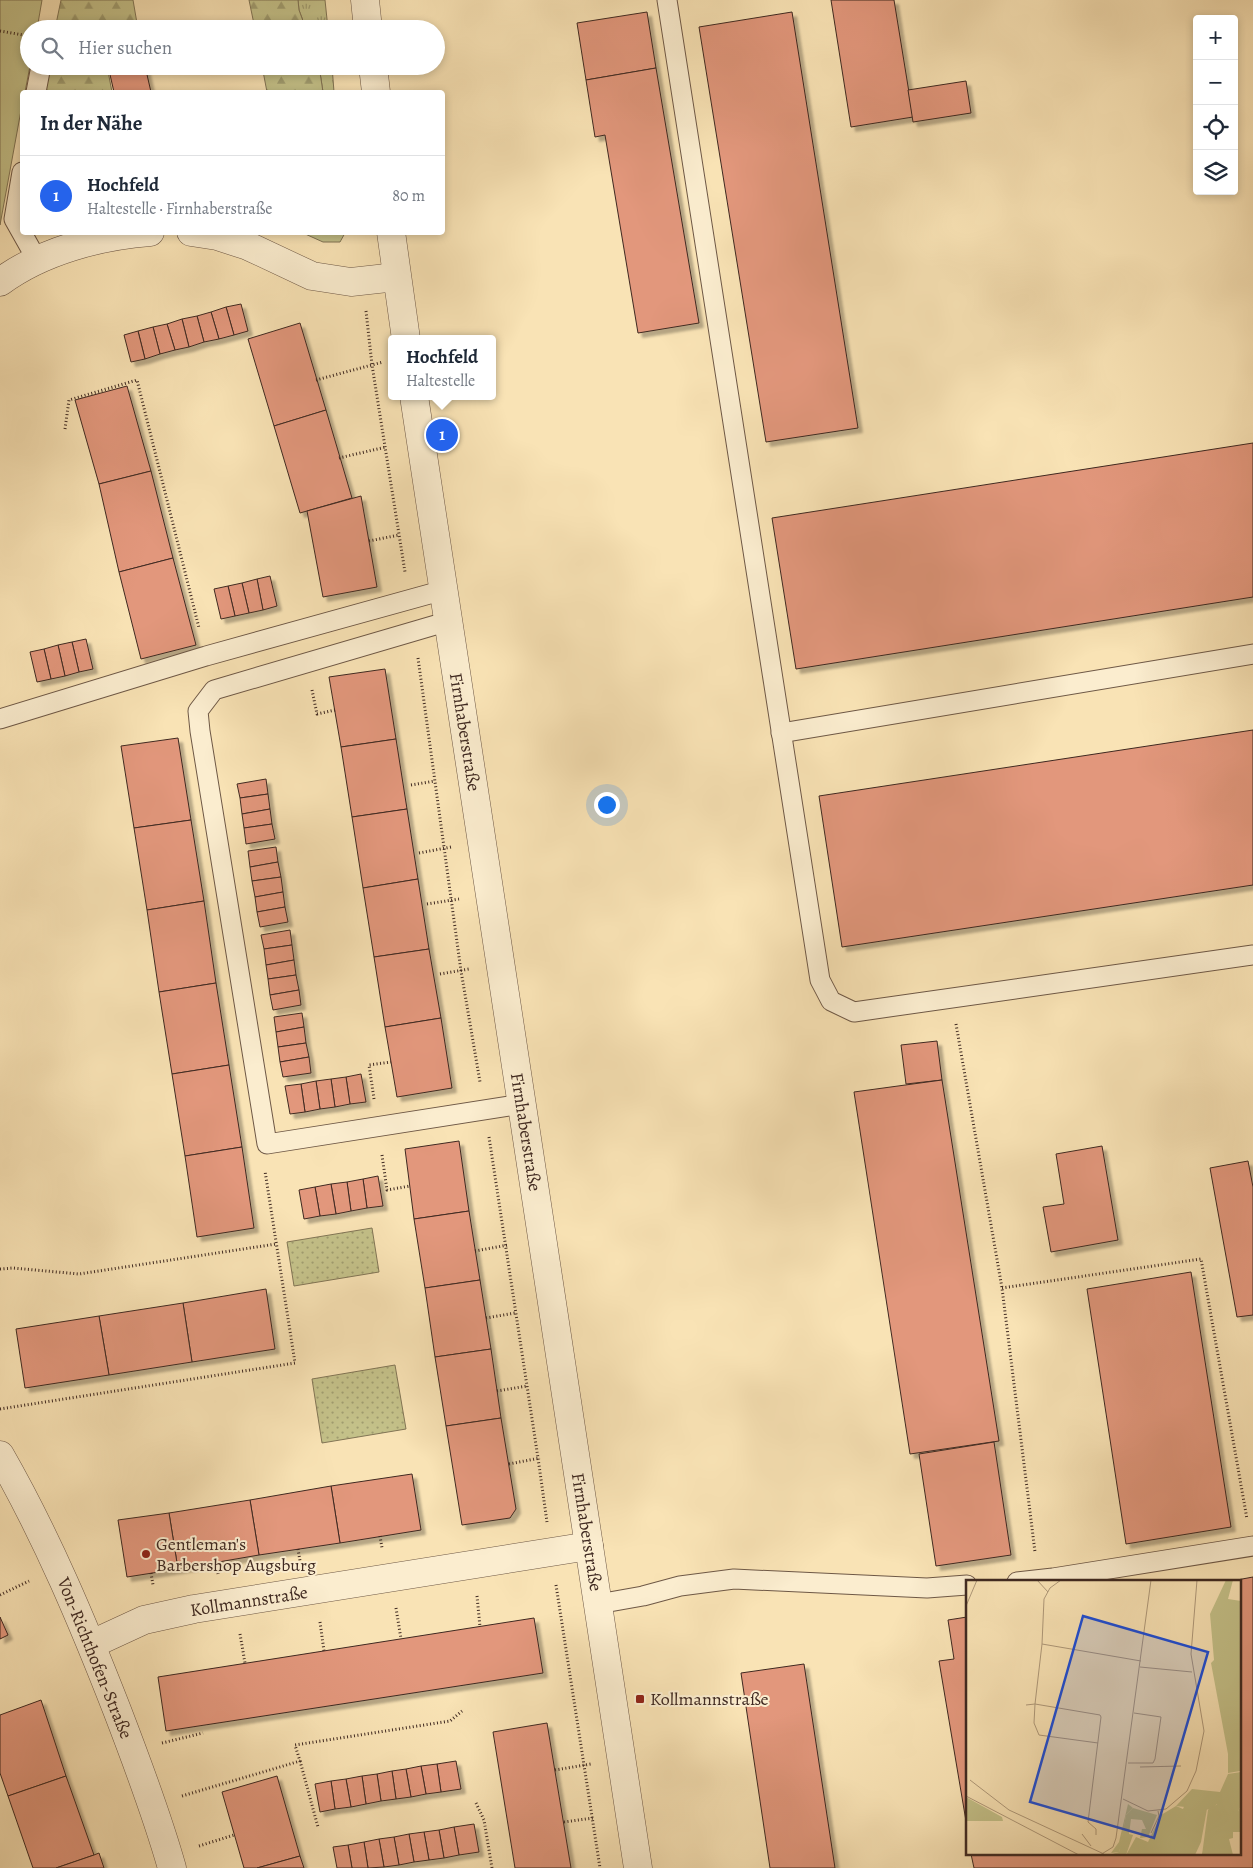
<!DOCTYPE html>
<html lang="de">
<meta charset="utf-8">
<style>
body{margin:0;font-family:Alegreya,serif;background:#f2f2f3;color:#1f2937}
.controls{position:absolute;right:15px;top:15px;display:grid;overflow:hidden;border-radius:5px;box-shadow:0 2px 8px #0003}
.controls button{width:45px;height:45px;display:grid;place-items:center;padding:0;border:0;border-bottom:1px solid #e0e1e3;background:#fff;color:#1f2937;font:25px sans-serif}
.you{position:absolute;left:606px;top:804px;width:18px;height:18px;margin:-12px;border:4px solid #fff;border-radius:50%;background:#1a73e8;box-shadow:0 0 0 8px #1a73e833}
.badge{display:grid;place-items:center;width:32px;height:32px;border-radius:50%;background:#2563eb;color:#fff;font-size:16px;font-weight:700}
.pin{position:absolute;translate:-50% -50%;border:2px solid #fff;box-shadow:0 1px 5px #0006}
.popup{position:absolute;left:388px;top:335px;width:108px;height:65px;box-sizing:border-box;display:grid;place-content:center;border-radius:5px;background:#fff;filter:drop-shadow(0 1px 4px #0005);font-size:16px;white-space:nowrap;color:#747a83}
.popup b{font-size:19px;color:#1f2937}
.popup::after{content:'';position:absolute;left:50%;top:100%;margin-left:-10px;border:10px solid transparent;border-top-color:#fff}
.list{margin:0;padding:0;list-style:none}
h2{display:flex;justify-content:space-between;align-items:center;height:65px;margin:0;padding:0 20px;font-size:21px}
h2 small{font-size:16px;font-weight:400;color:#747a83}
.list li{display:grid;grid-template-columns:32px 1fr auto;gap:15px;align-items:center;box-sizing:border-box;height:80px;padding:0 20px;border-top:1px solid #e0e1e3}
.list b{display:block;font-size:19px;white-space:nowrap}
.list p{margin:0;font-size:16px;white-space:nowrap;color:#747a83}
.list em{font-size:16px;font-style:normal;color:#747a83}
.icon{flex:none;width:28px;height:28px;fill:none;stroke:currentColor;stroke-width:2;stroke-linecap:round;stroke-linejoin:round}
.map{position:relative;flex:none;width:1253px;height:1868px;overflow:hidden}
.search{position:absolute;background:#fff;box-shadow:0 2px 8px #0003;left:20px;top:20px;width:425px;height:55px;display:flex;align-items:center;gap:12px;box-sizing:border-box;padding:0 18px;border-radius:28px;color:#747a83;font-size:19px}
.panel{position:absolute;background:#fff;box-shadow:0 2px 8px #0003;left:20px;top:90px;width:425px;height:145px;border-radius:5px}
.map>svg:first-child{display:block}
</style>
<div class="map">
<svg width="1253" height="1868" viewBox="0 0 1253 1868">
<defs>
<pattern id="grass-tufts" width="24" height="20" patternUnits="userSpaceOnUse" patternTransform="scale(1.25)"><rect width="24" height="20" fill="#c4c189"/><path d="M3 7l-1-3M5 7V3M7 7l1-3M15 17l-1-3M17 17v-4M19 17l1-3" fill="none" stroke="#a19d70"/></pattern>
<pattern id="forest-firs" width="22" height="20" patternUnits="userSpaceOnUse" patternTransform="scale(1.25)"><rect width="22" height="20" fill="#c4c189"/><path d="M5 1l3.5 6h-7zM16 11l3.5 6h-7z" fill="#a19d70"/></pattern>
<pattern id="park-dots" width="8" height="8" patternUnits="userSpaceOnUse" patternTransform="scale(1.25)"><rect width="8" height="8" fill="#c4c189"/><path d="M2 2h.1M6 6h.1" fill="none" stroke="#a19d70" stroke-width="1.8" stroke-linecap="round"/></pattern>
<filter id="shadow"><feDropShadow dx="4.5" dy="4.5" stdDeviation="1" flood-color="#0004"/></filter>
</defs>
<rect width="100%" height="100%" fill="#f9e3b5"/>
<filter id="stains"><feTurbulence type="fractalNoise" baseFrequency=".004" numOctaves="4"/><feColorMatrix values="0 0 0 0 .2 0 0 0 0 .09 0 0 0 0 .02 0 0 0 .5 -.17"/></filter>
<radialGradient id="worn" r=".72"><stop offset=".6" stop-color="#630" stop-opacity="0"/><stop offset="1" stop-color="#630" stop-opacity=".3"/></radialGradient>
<g fill="url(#grass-tufts)" stroke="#827555">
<polygon points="298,0 325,0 328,29 306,29 299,10"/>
<polygon points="319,66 332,66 334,92 323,92"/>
<polygon points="303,233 345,232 345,233 340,242 323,242"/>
</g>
<g fill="url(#forest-firs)" stroke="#827555">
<polygon points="61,0 133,0 138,29 55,29"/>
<polygon points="249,0 298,0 299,10 306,29 255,29"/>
<polygon points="49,66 107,66 112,92 44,92"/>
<polygon points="262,66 319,66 323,92 267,92"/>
</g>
<g fill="url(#park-dots)" stroke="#827555">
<polygon points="372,1228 379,1272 294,1286 287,1242"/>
<polygon points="395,1365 406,1429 322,1443 312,1379"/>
</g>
<polygon fill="#c4c189" stroke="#827555" points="0,0 42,0 37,29 29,29 30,66 25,92 22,92 22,105 0,225"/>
<g fill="#e2977b" stroke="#3f2921" filter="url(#shadow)">
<polygon points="831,0 894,0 913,117 851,127"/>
<polygon points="647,12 656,68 586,80 577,23"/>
<polygon points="792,12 858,428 766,442 699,27"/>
<polygon points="108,66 145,66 151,92 114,92"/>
<polygon points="656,68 699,323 638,333 605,135 595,137 586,80"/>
<polygon points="966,81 971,113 913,122 908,90"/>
<polygon points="241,304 248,331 234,335 226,307"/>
<polygon points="226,307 234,335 219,339 211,312"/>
<polygon points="211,312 219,339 204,342 197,316"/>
<polygon points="197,316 204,342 189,347 182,319"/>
<polygon points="182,319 189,347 175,350 167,324"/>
<polygon points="300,323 326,410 274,426 248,339"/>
<polygon points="167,324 175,350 160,354 153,327"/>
<polygon points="153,327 160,354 145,359 138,331"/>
<polygon points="138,331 145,359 131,362 124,335"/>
<polygon points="127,386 151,471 99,484 75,400"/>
<polygon points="326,410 352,498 300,513 274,426"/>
<polygon points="1253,443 1253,597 796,669 772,518"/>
<polygon points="151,471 173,558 119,572 99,484"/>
<polygon points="361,496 377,587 323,597 307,511"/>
<polygon points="173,558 196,645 141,659 119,572"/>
<polygon points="270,576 277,606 263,610 257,579"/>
<polygon points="257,579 263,610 249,613 242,583"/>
<polygon points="242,583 249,613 235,616 228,586"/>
<polygon points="228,586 235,616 221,619 214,589"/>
<polygon points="86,639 93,669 79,672 72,642"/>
<polygon points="72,642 79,672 65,676 58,645"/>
<polygon points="58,645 65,676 51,679 44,649"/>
<polygon points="44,649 51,679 37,682 30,652"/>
<polygon points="385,669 396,739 341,747 329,677"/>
<polygon points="1253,730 1253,885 842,947 819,796"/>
<polygon points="178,738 191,820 134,828 121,746"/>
<polygon points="396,739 407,809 352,817 341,747"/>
<polygon points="266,779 268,794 240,798 237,784"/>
<polygon points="268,794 270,809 242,814 240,798"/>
<polygon points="270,809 272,824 244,828 242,814"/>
<polygon points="407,809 418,879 363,888 352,817"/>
<polygon points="191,820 204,901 147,910 134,828"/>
<polygon points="272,824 275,839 246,844 244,828"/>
<polygon points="276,847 278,862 250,867 248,851"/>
<polygon points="278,862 281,877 252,881 250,867"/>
<polygon points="281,877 283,892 255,897 252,881"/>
<polygon points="418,879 429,949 374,957 363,888"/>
<polygon points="283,892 285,907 257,912 255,897"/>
<polygon points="204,901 216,983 159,992 147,910"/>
<polygon points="285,907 288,922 260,927 257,912"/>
<polygon points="290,930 292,945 264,949 261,935"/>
<polygon points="292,945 294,960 266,965 264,949"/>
<polygon points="429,949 441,1018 385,1027 374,957"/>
<polygon points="294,960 296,975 268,979 266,965"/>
<polygon points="296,975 299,990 270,995 268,979"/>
<polygon points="216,983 229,1065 172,1074 159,992"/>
<polygon points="299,990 301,1005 273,1010 270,995"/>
<polygon points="302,1013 304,1027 276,1032 274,1017"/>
<polygon points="441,1018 452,1088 397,1097 385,1027"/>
<polygon points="304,1027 306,1043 278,1047 276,1032"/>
<polygon points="937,1041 942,1080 906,1084 901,1045"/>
<polygon points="306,1043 309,1057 280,1062 278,1047"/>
<polygon points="309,1057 311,1073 283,1077 280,1062"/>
<polygon points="229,1065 242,1147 185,1156 172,1074"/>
<polygon points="361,1074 366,1102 350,1104 346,1077"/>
<polygon points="346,1077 350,1104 335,1107 331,1079"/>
<polygon points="331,1079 335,1107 320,1109 316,1081"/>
<polygon points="942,1080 999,1441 910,1454 854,1092"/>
<polygon points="316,1081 320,1109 305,1112 301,1084"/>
<polygon points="301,1084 305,1112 290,1114 285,1086"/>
<polygon points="459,1141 469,1211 414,1219 405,1149"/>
<polygon points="1102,1146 1118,1240 1051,1252 1043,1207 1064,1204 1056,1154"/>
<polygon points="242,1147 254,1228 197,1237 185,1156"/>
<polygon points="1248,1161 1253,1187 1253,1315 1237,1317 1210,1168"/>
<polygon points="378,1176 383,1206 367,1208 363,1179"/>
<polygon points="363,1179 367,1208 351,1211 347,1182"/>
<polygon points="347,1182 351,1211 336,1214 331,1184"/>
<polygon points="331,1184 336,1214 320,1216 315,1187"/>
<polygon points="315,1187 320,1216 304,1219 299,1190"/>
<polygon points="469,1211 480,1280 425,1288 414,1219"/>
<polygon points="1191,1272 1231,1527 1126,1544 1087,1289"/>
<polygon points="480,1280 491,1349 435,1357 425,1288"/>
<polygon points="266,1289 275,1349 192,1362 183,1303"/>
<polygon points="183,1303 192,1362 109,1375 99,1316"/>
<polygon points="99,1316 109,1375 25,1388 16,1329"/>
<polygon points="491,1349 501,1418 446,1426 435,1357"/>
<polygon points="501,1418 516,1509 510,1518 462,1525 446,1426"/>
<polygon points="994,1442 1011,1555 936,1566 919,1454"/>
<polygon points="412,1474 421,1530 340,1543 331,1486"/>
<polygon points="331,1486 340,1543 259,1555 250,1500"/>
<polygon points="250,1500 259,1555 178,1569 169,1513"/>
<polygon points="169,1513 178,1569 127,1577 118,1520"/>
<polygon points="1253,1577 1253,1868 974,1868 971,1854 1239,1854 1239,1582 1226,1582"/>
<polygon points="0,1617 8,1635 0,1639"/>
<polygon points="967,1617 967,1827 939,1661 954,1659 948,1620"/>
<polygon points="534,1618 543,1673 166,1731 158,1677"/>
<polygon points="804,1664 835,1868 770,1868 741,1673"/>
<polygon points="41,1700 66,1776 8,1796 0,1773 0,1715"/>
<polygon points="547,1723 571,1868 515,1868 493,1732"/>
<polygon points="456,1761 461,1789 441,1792 437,1764"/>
<polygon points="437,1764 441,1792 426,1794 421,1766"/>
<polygon points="421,1766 426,1794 411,1797 406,1769"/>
<polygon points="406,1769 411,1797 396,1799 392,1771"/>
<polygon points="392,1771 396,1799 381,1801 377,1774"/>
<polygon points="377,1774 381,1801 366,1804 362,1776"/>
<polygon points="66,1776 94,1855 56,1868 33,1868 8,1796"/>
<polygon points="277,1776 300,1856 257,1868 244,1868 222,1792"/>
<polygon points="362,1776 366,1804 351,1807 346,1779"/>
<polygon points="346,1779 351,1807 335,1809 331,1781"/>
<polygon points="331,1781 335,1809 320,1812 315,1784"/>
<polygon points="474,1824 479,1852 459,1855 454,1827"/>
<polygon points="454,1827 459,1855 444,1858 439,1830"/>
<polygon points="439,1830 444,1858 429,1860 424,1832"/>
<polygon points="424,1832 429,1860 414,1862 409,1834"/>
<polygon points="409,1834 414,1862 399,1865 394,1837"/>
<polygon points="394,1837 399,1865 384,1867 379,1839"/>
<polygon points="379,1839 384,1867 368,1868 364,1842"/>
<polygon points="364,1842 368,1868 352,1868 348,1845"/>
<polygon points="348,1845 352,1868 337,1868 333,1847"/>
<polygon points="99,1853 104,1868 56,1868 94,1855"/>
<polygon points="300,1856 304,1868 257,1868"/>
</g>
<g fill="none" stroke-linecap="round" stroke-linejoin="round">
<g stroke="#6e5846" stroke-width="21">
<g id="lane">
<polyline points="667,0 820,980 831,1001 854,1012 1253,955"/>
<polyline points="36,92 41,66"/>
<polyline points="22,172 14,219 37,260"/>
<polyline points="449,621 214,690 198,711 200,731 267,1144 522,1104"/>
<polyline points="0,719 206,656 444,590"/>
<polyline points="781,733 1253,654"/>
<polyline points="1017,1582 1053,1578 1253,1546"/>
<polyline points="598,1604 643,1596 680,1586 734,1579 927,1588 967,1585"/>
</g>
</g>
<g stroke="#6e5846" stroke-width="29">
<g id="street">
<polyline points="365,0 368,29"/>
<polyline points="373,66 376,92"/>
<polyline points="191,232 217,236 248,246 312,276 351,282 396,277"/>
<polyline points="391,232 406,339"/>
<path d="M0,282C42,251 99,236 150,232"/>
<polyline points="414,396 638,1868"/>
<path d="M0,1455C47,1537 83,1623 117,1710C137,1762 157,1815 172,1868"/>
<polyline points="92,1644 144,1620 194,1609 589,1546"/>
</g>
</g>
<g stroke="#3f2921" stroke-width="3" stroke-dasharray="1 2.5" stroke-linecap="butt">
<polyline points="0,31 29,36"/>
<polyline points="366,311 372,365 405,572"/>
<polyline points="316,380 383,362"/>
<polyline points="65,429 69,400 137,380 199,628"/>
<polyline points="339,458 386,447"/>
<polyline points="369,541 399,535"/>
<polyline points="418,658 461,971 480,1082"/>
<polyline points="312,690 317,714 335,710"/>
<polyline points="411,785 435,781"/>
<polyline points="419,853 451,847"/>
<polyline points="427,904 459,899"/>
<polyline points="440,974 469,969"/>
<polyline points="956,1024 1002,1288 1035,1552"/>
<polyline points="374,1099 369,1065 391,1062"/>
<polyline points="489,1137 538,1458 547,1522"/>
<polyline points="382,1155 387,1190 410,1186"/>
<polyline points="475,1251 508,1245"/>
<polyline points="0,1269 13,1268 79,1274 276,1244"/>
<polyline points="1002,1288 1201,1259 1247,1519"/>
<polyline points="486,1318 515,1313"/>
<polyline points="497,1391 527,1386"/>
<polyline points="0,1409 295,1363 265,1171"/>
<polyline points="509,1464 540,1458"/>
<polyline points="380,1536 382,1548"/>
<polyline points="298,1549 300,1561"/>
<polyline points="216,1563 218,1574"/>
<polyline points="151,1573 153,1585"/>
<polyline points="556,1585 600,1868"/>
<polyline points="0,1595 29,1581"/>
<polyline points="477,1596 480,1627"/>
<polyline points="396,1608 401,1639"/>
<polyline points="320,1622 324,1651"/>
<polyline points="240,1634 245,1663"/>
<polyline points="162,1743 203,1733"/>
<polyline points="300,1761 318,1827"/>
<polyline points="555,1770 591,1764"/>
<polyline points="182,1796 300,1761 295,1745 450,1721 462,1711"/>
<polyline points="476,1803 484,1820 492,1868"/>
<polyline points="564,1822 593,1818"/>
<polyline points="199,1846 234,1835"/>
</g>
<use href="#lane" stroke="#fbedcf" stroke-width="19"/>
<use href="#street" stroke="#fbedcf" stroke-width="28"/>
</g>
<g fill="#8f2418" stroke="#fbedcf" stroke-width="2">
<circle cx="146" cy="1554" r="5"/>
<rect x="635" y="1694" width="10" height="10" rx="2.5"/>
</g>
<g text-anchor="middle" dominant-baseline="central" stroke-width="4" stroke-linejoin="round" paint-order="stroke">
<g font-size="18" fill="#3f2921" stroke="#fbedcf">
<text transform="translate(465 732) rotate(81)">Firnhaberstraße</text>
<text transform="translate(526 1132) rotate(81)">Firnhaberstraße</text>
<text transform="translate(587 1532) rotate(81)">Firnhaberstraße</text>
<text transform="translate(249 1601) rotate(-9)">Kollmannstraße</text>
<text transform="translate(95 1658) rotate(68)">Von-Richthofen-Straße</text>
</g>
<g font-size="18" fill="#3f2921" stroke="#fbedcf" text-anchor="start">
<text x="156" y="1544">Gentleman's<tspan x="156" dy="21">Barbershop Augsburg</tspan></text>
<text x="650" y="1699">Kollmannstraße</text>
</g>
</g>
<g transform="translate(966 1580)">
<rect width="275" height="275" fill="#f9e3b5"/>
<path d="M162,224L167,228L160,235L155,265L153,272L145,273L153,262ZM252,224L260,230L272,231L275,226V252H267V258L263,259L267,275H236L242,230Z" fill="#c4c189"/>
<path d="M260,0H267L262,19L275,21V34H244ZM275,192V226L272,231L253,232L251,224L246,230L210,226L226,209L254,212L262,194ZM167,228L191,235L182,257L174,258L176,249H180L176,240L165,239L163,254L167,255L160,275H143L153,272L160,235ZM254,265L253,275H236L238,267Z" fill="#c4c189"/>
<path d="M244,34H275L274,191L262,193V174L245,83L248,80Z" fill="#c4c189"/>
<path d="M0,217L36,237L37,241H0ZM220,222L241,229L235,262L229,275H160L170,257L182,262L195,235L210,226L217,229Z" fill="#c4c189"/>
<path fill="none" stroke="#af997a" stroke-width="1" d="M71,0L82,12M95,0L84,8L78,19L76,64L175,81M0,26L11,0M174,87L226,92M60,125L69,124L76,64M162,183H187L189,179L195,137L168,133M174,187L215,186M4,200L43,230L138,274M0,216L113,275M157,219L182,231L200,229L221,211L230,191L238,151L225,74L231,0M185,253L193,236L192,231M116,254L125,266M130,255V249L122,242L135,137L134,135L69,124L68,143L73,155L132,163M134,275L147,267L150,258L185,0"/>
<path fill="#1d4ed8" fill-opacity="0.15" stroke="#1d4ed8" stroke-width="2.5" d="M117,36L242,72L188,258L64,222Z"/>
<rect width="275" height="275" fill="none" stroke="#3f2921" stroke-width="2.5"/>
</g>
<rect width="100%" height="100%" filter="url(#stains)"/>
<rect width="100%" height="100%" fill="url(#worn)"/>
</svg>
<div class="controls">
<button>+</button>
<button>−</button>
<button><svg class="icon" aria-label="locate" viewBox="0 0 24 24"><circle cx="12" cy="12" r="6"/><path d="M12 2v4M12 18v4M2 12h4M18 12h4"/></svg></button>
<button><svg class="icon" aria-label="layers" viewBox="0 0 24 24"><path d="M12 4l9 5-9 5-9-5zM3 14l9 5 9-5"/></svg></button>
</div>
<div class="you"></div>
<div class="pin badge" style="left:442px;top:435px">1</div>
<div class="popup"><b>Hochfeld</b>Haltestelle</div>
<div class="search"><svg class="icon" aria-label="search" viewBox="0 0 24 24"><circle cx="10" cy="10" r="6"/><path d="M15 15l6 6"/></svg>Hier suchen</div>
<section class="panel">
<h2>In der Nähe<small></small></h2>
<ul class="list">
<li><span class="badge">1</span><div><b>Hochfeld</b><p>Haltestelle · Firnhaberstraße</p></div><em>80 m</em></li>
</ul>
</section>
</div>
